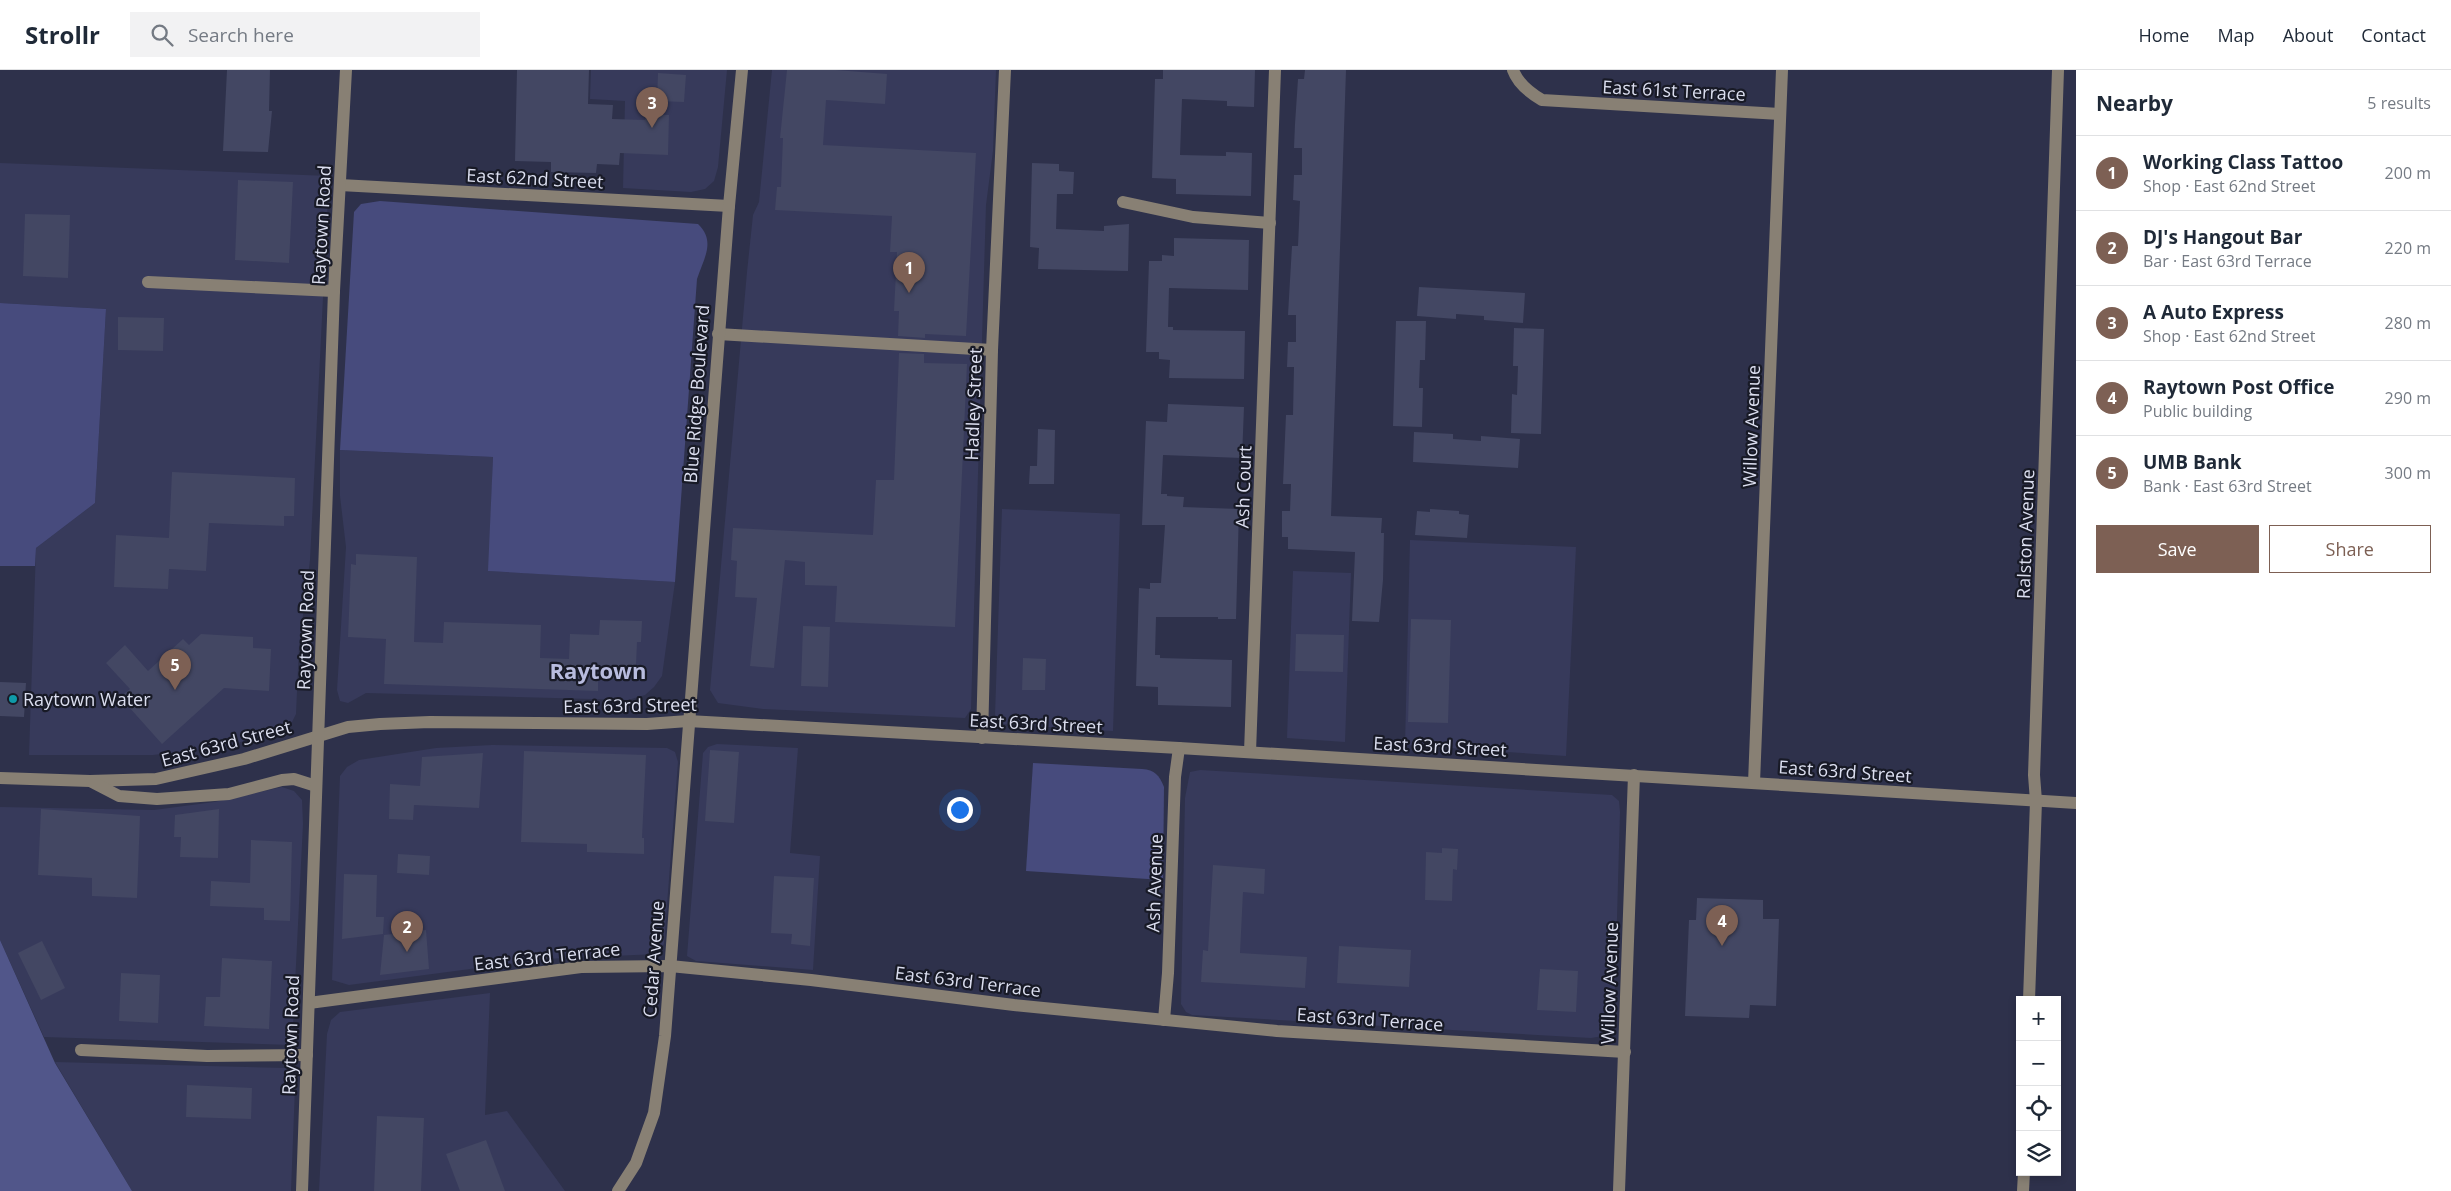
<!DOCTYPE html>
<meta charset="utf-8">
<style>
body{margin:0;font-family:"Open Sans",sans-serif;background:#f2f2f3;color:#1f2937}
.controls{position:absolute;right:15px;bottom:15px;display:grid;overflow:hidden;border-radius:0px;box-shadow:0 2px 8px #0003}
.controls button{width:45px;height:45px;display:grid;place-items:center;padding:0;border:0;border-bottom:1px solid #e0e1e3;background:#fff;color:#1f2937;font:25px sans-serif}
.you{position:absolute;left:959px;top:739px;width:18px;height:18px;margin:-12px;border:4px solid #fff;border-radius:50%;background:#1a73e8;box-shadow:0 0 0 8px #1a73e833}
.badge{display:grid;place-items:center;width:32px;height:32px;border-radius:50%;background:#7d6054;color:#fff;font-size:16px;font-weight:700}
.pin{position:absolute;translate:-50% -41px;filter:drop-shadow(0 1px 2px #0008)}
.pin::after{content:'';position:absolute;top:26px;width:18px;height:15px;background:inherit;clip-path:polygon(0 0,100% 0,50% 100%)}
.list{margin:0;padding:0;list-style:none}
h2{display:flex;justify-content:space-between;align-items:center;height:65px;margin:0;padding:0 20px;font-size:21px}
h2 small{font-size:16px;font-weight:400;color:#747a83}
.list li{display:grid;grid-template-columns:32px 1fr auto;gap:15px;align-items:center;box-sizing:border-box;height:75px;padding:0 20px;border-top:1px solid #e0e1e3}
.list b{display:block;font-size:19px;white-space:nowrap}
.list p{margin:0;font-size:16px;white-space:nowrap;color:#747a83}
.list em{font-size:16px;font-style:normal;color:#747a83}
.actions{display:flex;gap:10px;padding:15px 20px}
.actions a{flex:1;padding:11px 0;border:1px solid #7d6054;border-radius:0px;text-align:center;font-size:18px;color:#7d6054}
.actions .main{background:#7d6054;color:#fff}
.icon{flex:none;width:28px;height:28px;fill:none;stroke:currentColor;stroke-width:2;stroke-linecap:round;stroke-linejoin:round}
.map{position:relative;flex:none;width:2076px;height:1121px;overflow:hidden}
header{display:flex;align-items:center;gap:30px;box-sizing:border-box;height:70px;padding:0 25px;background:#fff;border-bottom:1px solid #e0e1e3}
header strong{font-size:24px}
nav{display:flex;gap:28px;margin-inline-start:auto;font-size:18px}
.search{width:350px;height:45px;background:#f2f2f3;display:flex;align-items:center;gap:12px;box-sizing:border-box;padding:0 18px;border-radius:0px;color:#747a83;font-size:19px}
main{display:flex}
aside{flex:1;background:#fff}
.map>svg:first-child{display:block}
</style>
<header>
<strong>Strollr</strong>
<div class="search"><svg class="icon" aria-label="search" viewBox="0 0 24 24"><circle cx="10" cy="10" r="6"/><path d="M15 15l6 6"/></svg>Search here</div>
<nav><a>Home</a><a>Map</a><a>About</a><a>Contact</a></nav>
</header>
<main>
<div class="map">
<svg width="2076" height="1121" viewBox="0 0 2076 1121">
<rect width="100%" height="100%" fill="#2e314b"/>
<g fill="#373a5b">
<polygon points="591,0 727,0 718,97 714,111 705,119 691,122 623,118 625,31 590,29"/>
<polygon points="772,0 996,0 993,81 986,135 971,639 965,648 763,639 718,633 710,620 747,202 753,145 759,132"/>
<polygon points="0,93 329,106 310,490 299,576 296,644 292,652 282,659 228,676 153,685 29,685 36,478 95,433 106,239 0,233"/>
<polygon points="340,380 493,387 489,501 675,512 662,606 654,617 645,625 628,630 366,623 348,633 340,631 337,620 346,477 340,426"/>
<polygon points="1002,439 1120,444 1113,661 1002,654 995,645"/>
<polygon points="1410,470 1576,477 1566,686 1405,675"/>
<polygon points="1293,501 1351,503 1345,672 1287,668"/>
<polygon points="717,674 798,678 790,783 820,786 813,900 696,891 687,886 703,683 708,677"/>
<polygon points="492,675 667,678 675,682 678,692 664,874 657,884 545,889 349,915 332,910 340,706 347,697 359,690 436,678"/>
<polygon points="1200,700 1612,725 1619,731 1620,742 1614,953 1610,961 1603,966 1591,968 1192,945 1186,942 1181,934 1185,728 1190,702"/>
<polygon points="282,717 294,721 302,730 303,754 292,975 44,967 0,870 0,737 154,740 214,732"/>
<polygon points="490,923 485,1045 507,1041 565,1121 319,1121 327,964 331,950 340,942"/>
<polygon points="55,992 286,998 293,1004 295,1017 291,1121 132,1121"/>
</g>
<g fill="#474b7d">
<path d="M380,131L698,154C716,171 704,188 697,209L675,512L488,501L493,387L340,380L354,142L361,134Z"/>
<polygon points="0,233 106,239 95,433 36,478 35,496 0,496"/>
<path d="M1033,693L1142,699C1155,700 1159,705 1164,717L1163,810L1026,801Z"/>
</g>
<polygon fill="#51568a" points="0,870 55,993 132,1121 0,1121"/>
<g fill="#434763">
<polygon points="227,0 270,0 269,41 272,41 268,82 223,81"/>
<polygon points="517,0 589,0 588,34 613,35 612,49 645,50 646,44 669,45 668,85 620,83 619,95 597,94 596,103 551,102 551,92 515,91"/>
<polygon points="787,0 836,0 887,4 885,34 826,30 823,75 976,83 966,266 925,264 925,268 898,266 899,241 894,241 897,182 890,182 892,146 775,140 777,117 781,117 783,68 780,68"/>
<polygon points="1163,0 1255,0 1254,37 1227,36 1227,31 1182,29 1180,85 1226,86 1226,82 1252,83 1251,126 1176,124 1176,109 1152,108 1155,9 1163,9"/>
<polygon points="1305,0 1346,0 1331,446 1382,448 1381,463 1384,463 1383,510 1379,552 1352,551 1355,482 1288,479 1288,467 1282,467 1282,441 1290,441 1291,414 1283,414 1286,345 1293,345 1294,297 1287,297 1288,272 1296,272 1296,245 1288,245 1292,176 1298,176 1300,131 1293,130 1294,105 1302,105 1302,78 1294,78 1295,54 1298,9 1304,9"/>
<polygon points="658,3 686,5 684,32 657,31"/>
<polygon points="1032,93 1059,94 1059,101 1074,102 1073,124 1057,124 1056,159 1104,161 1104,156 1129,154 1128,201 1038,199 1039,178 1030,177"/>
<polygon points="238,110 293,112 289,193 235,190"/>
<polygon points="25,144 70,145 68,208 23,206"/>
<polygon points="1174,168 1249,170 1248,220 1169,218 1168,257 1173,257 1173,260 1245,261 1244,309 1169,308 1170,290 1159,289 1159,282 1146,282 1149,191 1162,191 1162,185 1174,186"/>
<polygon points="1419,217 1525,223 1523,253 1484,250 1484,246 1456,244 1456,249 1417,246"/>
<polygon points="118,247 164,248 163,281 118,280"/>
<polygon points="1396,251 1426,251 1425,290 1420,290 1419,318 1423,318 1422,357 1393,356"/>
<polygon points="1514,258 1544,259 1541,364 1511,363 1512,324 1517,325 1518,296 1513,296"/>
<polygon points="899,283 924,284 924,293 967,294 955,557 835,552 837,516 805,515 805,492 785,490 774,598 750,596 757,528 735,527 737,491 731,490 733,458 873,465 876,410 894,410"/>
<polygon points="1168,334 1244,337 1242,388 1163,385 1161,424 1167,424 1167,426 1184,427 1183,437 1239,439 1236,549 1218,549 1218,547 1156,547 1155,585 1160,585 1160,588 1232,590 1231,637 1158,635 1158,617 1136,616 1139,518 1150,519 1150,513 1161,513 1165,455 1142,455 1146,351 1167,352"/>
<polygon points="1038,359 1055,360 1054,414 1029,414 1030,396 1037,396"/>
<polygon points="1414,362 1453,364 1453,369 1481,371 1481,366 1520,369 1518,398 1413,392"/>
<polygon points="172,402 295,408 294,446 284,446 284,456 209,453 206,501 169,499 168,519 114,517 116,465 169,468"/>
<polygon points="1430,439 1459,441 1459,444 1469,445 1467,468 1415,465 1417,441 1430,442"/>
<polygon points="356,484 417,487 414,572 443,573 444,552 541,555 540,588 569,589 570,564 599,565 600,550 642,551 641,572 637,572 636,595 631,595 631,609 598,608 598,621 384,614 386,569 348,567 351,494 356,495"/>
<polygon points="1411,549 1451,550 1448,653 1408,652"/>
<polygon points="803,556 830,557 828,617 801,616"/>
<polygon points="201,564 253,567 253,578 271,579 269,621 224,618 162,674 120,627 130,619 106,593 125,575 148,601 183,569 189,575"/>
<polygon points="1296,564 1344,565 1343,602 1295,601"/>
<polygon points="1023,588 1046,589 1045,620 1022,620"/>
<polygon points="0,612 26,613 24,647 0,646"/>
<polygon points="710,680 739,682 734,753 705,751"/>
<polygon points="524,681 646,685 642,768 644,768 644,784 587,782 587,774 521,772"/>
<polygon points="483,683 479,738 414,735 413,750 389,749 390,714 420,716 422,687"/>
<polygon points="41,739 140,746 137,828 92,826 92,808 38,805"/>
<polygon points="219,739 218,788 180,787 181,767 174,767 175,745"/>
<polygon points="251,770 292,772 290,851 264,850 264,838 210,836 211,811 250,813"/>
<polygon points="1442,778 1458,779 1457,800 1453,799 1452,831 1425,830 1426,782 1442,783"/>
<polygon points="398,784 430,786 429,805 397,803"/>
<polygon points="1213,795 1265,799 1264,824 1243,822 1240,883 1307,887 1305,918 1201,912 1203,880 1208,881"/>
<polygon points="344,804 377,805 376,847 384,847 383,864 342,869"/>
<polygon points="774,806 814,808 810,876 791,874 792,864 771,863"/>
<polygon points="1697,828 1763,830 1763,849 1779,849 1776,936 1750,935 1749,948 1685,946 1689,850 1696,850"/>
<polygon points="426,860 429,899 380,905 384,865"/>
<polygon points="42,871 65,918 41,930 18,883"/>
<polygon points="1339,876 1411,880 1409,917 1337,913"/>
<polygon points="222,888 272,891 269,959 204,956 206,927 220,927"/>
<polygon points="1540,899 1578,901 1576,942 1537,940"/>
<polygon points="121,903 160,905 158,953 119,951"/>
<polygon points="187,1015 252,1018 251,1049 186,1047"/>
<polygon points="377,1046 424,1048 421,1121 374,1121"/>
<polygon points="486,1070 505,1121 460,1121 446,1084"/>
</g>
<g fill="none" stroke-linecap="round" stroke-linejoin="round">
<g stroke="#888074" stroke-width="12">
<path d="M1513,0C1518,14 1530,23 1542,30L1780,44"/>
<polyline points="340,115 729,136"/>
<polyline points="1123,132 1193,147 1270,153"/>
<polyline points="148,212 334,221"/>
<polyline points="718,264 992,280"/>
<polyline points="982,668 992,280 1005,0"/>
<polyline points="1250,682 1275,0"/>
<polyline points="0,708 90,711 156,709 244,689 348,657 380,654 430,652 647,654 688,651 1179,678 2076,733"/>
<polyline points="92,712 119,726 157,729 229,724 282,710 294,709 316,716"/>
<polyline points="1754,713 1782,0"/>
<polyline points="2029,930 2036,731 2034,705 2058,0"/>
<polyline points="309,933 581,897 670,896 811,910 1014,935 1277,961 1625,982"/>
<polyline points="1164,950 1168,903 1175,707 1179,678"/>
<polyline points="81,980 207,986 307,985"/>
<polyline points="302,1121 334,221 346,0"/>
<polyline points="618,1121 636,1093 654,1043 665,966 729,136 742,0"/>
<polyline points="1619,1121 1634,705"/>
<polyline points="2023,1121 2024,1102"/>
</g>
</g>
<circle fill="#0f9aa8" stroke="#181a26" stroke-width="2" cx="13" cy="629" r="5"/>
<g text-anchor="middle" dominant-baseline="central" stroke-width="4.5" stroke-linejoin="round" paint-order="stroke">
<g font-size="18" fill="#dbdeef" stroke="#181a26">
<text transform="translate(1674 20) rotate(3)">East 61st Terrace</text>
<text transform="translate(535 108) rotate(3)">East 62nd Street</text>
<text transform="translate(321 155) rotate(-87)">Raytown Road</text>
<text transform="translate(696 324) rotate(-86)">Blue Ridge Boulevard</text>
<text transform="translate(973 334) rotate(-88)">Hadley Street</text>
<text transform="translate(1751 356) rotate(-88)">Willow Avenue</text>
<text transform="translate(1243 417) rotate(-88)">Ash Court</text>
<text transform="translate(2025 464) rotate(-88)">Ralston Avenue</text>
<text transform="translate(305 560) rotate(-88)">Raytown Road</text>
<text transform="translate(630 635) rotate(-1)">East 63rd Street</text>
<text transform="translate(1036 653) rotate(3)">East 63rd Street</text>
<text transform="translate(226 673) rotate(-15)">East 63rd Street</text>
<text transform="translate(1440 676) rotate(3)">East 63rd Street</text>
<text transform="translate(1845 701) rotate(4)">East 63rd Street</text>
<text transform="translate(1154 813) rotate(-88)">Ash Avenue</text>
<text transform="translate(547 886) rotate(-6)">East 63rd Terrace</text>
<text transform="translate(653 889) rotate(-86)">Cedar Avenue</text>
<text transform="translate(968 911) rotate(7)">East 63rd Terrace</text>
<text transform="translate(1609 913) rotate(-88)">Willow Avenue</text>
<text transform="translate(1370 949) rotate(4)">East 63rd Terrace</text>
<text transform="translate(290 965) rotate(-88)">Raytown Road</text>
</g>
<g font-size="18" fill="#dbdeef" stroke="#181a26" text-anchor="start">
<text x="23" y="629">Raytown Water</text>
</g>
<g font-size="22" font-weight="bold" fill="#b8bcde" stroke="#181a26">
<text x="598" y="600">Raytown</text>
</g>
</g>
</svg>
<div class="controls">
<button>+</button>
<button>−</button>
<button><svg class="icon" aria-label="locate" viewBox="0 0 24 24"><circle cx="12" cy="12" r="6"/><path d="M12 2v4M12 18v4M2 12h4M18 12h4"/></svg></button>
<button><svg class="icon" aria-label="layers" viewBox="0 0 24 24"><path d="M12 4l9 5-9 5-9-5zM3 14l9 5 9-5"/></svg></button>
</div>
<div class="you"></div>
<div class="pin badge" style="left:909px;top:223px">1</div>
<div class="pin badge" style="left:407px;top:882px">2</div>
<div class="pin badge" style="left:652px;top:58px">3</div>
<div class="pin badge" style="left:1722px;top:876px">4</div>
<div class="pin badge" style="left:175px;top:620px">5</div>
</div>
<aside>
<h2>Nearby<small>5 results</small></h2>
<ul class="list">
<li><span class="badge">1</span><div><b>Working Class Tattoo</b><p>Shop · East 62nd Street</p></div><em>200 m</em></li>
<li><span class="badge">2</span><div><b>DJ's Hangout Bar</b><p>Bar · East 63rd Terrace</p></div><em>220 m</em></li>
<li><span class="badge">3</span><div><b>A Auto Express</b><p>Shop · East 62nd Street</p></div><em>280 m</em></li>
<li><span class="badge">4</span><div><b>Raytown Post Office</b><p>Public building</p></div><em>290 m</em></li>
<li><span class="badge">5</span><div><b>UMB Bank</b><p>Bank · East 63rd Street</p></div><em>300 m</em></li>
</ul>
<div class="actions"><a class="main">Save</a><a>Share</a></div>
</aside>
</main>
